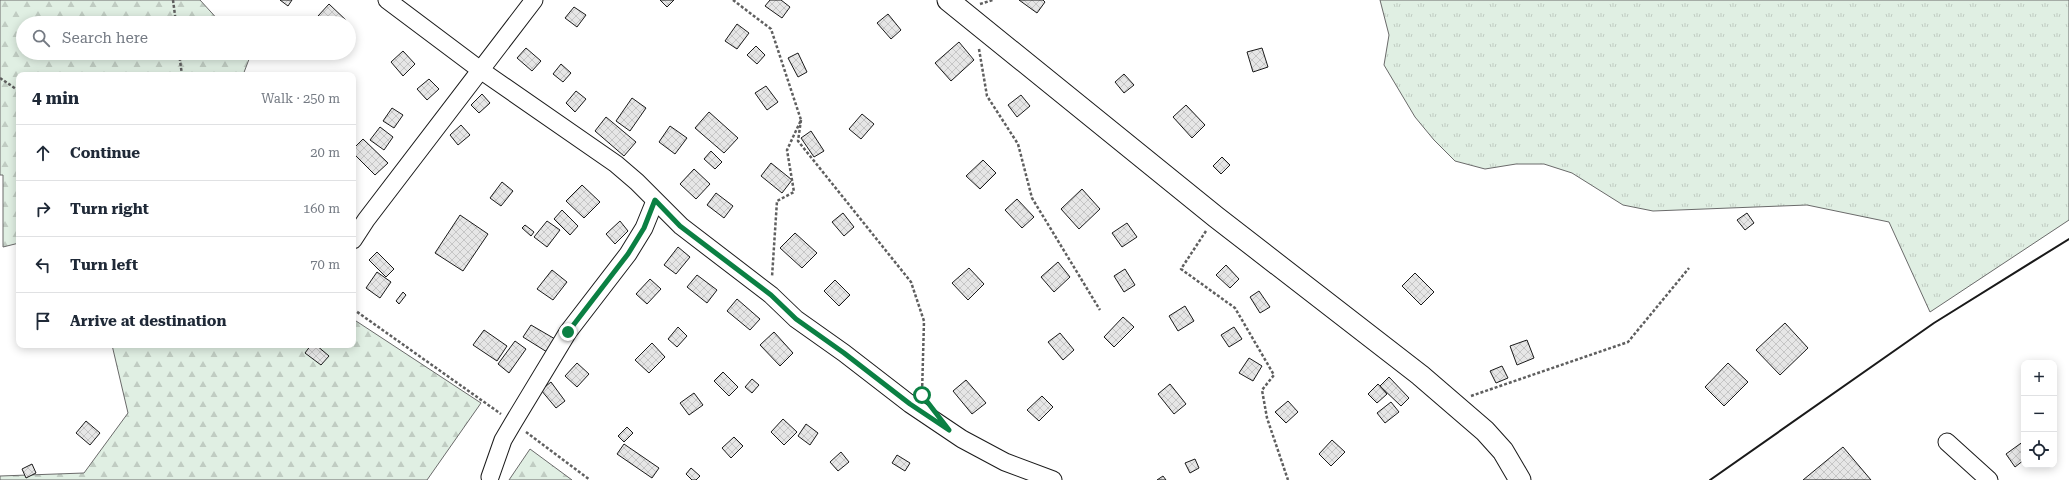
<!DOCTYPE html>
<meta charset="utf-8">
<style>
body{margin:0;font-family:"Roboto Serif",serif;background:#f6f6f7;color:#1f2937}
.controls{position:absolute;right:12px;bottom:12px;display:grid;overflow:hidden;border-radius:8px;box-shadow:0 2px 10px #0003}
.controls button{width:36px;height:36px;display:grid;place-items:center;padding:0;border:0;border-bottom:1px solid #e0e1e3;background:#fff;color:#1f2937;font:20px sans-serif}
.stop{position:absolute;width:12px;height:12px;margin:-9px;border:3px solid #0b8043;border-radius:50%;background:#fff}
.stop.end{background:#0b8043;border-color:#fff;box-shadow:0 1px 4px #0008}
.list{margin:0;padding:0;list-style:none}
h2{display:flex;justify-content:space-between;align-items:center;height:52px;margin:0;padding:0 16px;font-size:17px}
h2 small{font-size:13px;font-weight:400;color:#747a83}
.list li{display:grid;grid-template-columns:26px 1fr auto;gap:12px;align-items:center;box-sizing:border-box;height:56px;padding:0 16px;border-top:1px solid #e0e1e3}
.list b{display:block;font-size:15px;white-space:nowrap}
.list em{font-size:13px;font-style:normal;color:#747a83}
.icon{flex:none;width:22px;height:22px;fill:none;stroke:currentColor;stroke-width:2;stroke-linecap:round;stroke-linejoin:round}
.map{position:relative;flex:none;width:2069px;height:480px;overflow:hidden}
.search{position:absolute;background:#fff;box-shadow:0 2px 10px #0003;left:16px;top:16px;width:340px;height:44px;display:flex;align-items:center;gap:10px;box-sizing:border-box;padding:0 14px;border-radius:22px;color:#747a83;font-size:15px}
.panel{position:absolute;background:#fff;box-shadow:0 2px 10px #0003;left:16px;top:72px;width:340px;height:276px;border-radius:8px}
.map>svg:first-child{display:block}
</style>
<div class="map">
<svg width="2069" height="480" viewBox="0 0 2069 480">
<defs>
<pattern id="grass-tufts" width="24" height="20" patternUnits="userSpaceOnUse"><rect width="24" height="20" fill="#e0efe3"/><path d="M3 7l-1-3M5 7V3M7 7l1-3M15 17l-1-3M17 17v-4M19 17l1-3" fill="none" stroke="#c0ccc2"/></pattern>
<pattern id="forest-firs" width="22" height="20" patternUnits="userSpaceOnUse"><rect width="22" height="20" fill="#e0efe3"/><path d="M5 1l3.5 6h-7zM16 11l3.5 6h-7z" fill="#c0ccc2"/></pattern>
<pattern id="building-cross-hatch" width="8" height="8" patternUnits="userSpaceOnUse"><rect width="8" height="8" fill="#e6e6e6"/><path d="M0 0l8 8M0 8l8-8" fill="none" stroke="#c5c5c5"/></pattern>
</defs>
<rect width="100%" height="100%" fill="#fff"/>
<polygon fill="url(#grass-tufts)" stroke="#6a6a6a" points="1380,0 2069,0 2069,220 1930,312 1889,222 1807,205 1653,211 1623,205 1572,173 1544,164 1516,164 1485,169 1455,161 1434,140 1415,117 1384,65 1389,35"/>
<g fill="url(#forest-firs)" stroke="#6a6a6a">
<polygon points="0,0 200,0 221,23 23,23 23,53 251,54 243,75 19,75 19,243 3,247 3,175 0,175"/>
<polygon points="353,319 481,403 427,480 0,480 0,476 84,473 128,413 112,345 353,345"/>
<polygon points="530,449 572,480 509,480"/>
</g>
<g fill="url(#building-cross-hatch)" stroke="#1a1a1a">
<polygon points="280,0 292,0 288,6"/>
<polygon points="660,0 674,0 667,7"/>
<polygon points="770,0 781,0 790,7 782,18 765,6"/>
<polygon points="1019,0 1043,0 1045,2 1037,13"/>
<polygon points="329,4 349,23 349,24 325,23 318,16"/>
<polygon points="574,7 586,15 577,27 565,18"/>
<polygon points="888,14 901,30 891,39 877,23"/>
<polygon points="737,24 749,33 737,49 725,41"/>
<polygon points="959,42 974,60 951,81 935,63"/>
<polygon points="756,46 765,55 757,64 747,55"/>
<polygon points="526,48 541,61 532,71 517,58"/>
<polygon points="1262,48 1268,67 1253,72 1247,52"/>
<polygon points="403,51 415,64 403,76 391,62"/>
<polygon points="798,53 807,72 798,77 788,58"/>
<polygon points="561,64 571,73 563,82 553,74"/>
<polygon points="1124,74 1134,85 1124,93 1115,82"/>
<polygon points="429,79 439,89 427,100 417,89"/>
<polygon points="766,86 778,102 767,110 755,93"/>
<polygon points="576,91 586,99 575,112 566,103"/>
<polygon points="482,94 490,103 479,113 471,105"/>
<polygon points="1021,95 1030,106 1017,117 1008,105"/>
<polygon points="632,98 646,108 630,131 616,121"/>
<polygon points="1186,105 1205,125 1192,138 1173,117"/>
<polygon points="392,108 403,115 394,128 383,121"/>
<polygon points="709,112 738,138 724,153 695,128"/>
<polygon points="862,114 874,124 861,139 849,129"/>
<polygon points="606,117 636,142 624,156 595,131"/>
<polygon points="461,125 470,135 458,145 450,135"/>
<polygon points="670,126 687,138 675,154 659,142"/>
<polygon points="380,127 393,137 384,150 370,140"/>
<polygon points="811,131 824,151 814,157 801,138"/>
<polygon points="363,139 388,163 375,175 353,153 353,149"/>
<polygon points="711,151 722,162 715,169 704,159"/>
<polygon points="1222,157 1230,165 1221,174 1213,166"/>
<polygon points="983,160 996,173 980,189 966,176"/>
<polygon points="771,163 792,180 782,193 761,176"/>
<polygon points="694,169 710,184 696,199 680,184"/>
<polygon points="502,182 513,191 501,206 490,198"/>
<polygon points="582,185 600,202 584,218 566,201"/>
<polygon points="1082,189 1100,209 1079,229 1061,209"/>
<polygon points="716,193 733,206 724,218 707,205"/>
<polygon points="1017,199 1034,217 1022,228 1005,210"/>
<polygon points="562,210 578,226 570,235 554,219"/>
<polygon points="843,213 854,227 844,236 832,222"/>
<polygon points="1747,213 1754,223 1745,230 1737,220"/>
<polygon points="460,215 488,234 463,271 435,253"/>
<polygon points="547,221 560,230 547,247 534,237"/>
<polygon points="620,221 628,231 615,244 606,234"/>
<polygon points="1127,223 1137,237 1122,247 1112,233"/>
<polygon points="525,225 534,232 531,236 522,228"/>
<polygon points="795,233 817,253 802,268 780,248"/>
<polygon points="678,247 690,257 676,274 664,265"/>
<polygon points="377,252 394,269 386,277 369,260"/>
<polygon points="1058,262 1070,277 1054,292 1041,277"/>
<polygon points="1226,265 1239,279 1230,288 1216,275"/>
<polygon points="969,268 984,284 968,300 952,283"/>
<polygon points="1125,269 1135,285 1124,292 1114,276"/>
<polygon points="552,270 567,282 553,300 537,289"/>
<polygon points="377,272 391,282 380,298 366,288"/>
<polygon points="1415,273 1434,292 1421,305 1402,286"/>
<polygon points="697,275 717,290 707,303 687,287"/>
<polygon points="650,279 661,289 647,304 636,294"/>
<polygon points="835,280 850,295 839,306 824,291"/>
<polygon points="1259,291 1270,307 1260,313 1250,297"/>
<polygon points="403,292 406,295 399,304 396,301"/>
<polygon points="737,299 760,319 750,330 727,311"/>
<polygon points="1185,306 1194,321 1178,331 1169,316"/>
<polygon points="1123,317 1134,327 1114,347 1104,337"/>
<polygon points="1785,323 1808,348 1780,375 1756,350"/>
<polygon points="531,325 555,339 547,352 523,337"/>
<polygon points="678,327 687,336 677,347 668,339"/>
<polygon points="1234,327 1242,339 1229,347 1221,335"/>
<polygon points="484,330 507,346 497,361 473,345"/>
<polygon points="774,332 793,353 780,366 760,345"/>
<polygon points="1060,333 1074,350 1063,360 1048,342"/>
<polygon points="1527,340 1534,358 1517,365 1510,346"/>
<polygon points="515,341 526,349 509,373 498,364"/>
<polygon points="652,343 665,357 649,373 635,360"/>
<polygon points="311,345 316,345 329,356 321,365 305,353"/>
<polygon points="1249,358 1262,366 1253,381 1239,373"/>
<polygon points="577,363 589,374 577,387 565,376"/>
<polygon points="1728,363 1748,382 1724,406 1705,387"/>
<polygon points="1502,366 1508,378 1496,383 1490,371"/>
<polygon points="723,372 738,387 729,396 714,381"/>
<polygon points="1389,377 1409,398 1401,406 1380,386"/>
<polygon points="752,379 759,385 752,393 745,387"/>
<polygon points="966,380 986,403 972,414 953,391"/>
<polygon points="551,382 565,401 556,408 541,390"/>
<polygon points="1170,384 1186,404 1174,414 1158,394"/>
<polygon points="1378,384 1387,394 1377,403 1368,394"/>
<polygon points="694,393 703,405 689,415 680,403"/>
<polygon points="1042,396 1053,407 1039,421 1027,410"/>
<polygon points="1288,401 1298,412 1286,423 1275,412"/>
<polygon points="1391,402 1399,412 1385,423 1377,413"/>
<polygon points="783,419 797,432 784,445 771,432"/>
<polygon points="86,421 100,433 90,445 76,433"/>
<polygon points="806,424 818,433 810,445 798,436"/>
<polygon points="627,427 633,433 624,442 618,436"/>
<polygon points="734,437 743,446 731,458 722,448"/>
<polygon points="1332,440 1345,452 1331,466 1319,454"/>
<polygon points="2024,441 2024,460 2015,467 2006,454"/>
<polygon points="624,444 659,468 652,478 617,454"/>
<polygon points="1843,447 1871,480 1803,480"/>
<polygon points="841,452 849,462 838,471 830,462"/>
<polygon points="897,455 910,463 905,471 892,463"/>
<polygon points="1195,459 1199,468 1190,473 1185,463"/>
<polygon points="32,464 36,473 26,478 22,469"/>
<polygon points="691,468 700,476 696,480 692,480 686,474"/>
<polygon points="1163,476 1166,480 1157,480"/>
</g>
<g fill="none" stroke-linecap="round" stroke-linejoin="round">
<g stroke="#1a1a1a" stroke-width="19">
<g id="minor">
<polyline points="387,0 479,69 616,164 637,182 681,226 771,295 796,319 844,353 910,404 962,439 1005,462 1053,480"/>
<polyline points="353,240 366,220 534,0"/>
<polyline points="1947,442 1989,480"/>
<polyline points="490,477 503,440 513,423 568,332 628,254 644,228 655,201"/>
</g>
</g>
<g stroke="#1a1a1a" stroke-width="23">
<polyline id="major" points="948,0 1216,217 1420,375 1485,431 1503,451 1520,480"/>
</g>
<g stroke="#5f5f5f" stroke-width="2.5" stroke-dasharray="3 2" stroke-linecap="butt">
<polyline points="173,0 176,23"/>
<polyline points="733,0 771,29 801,120 787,150 794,192 777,201 772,277"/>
<polyline points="980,4 993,0"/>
<polyline points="979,49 987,96 1018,144 1032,198 1100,310"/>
<polyline points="179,53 182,75"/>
<polyline points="0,78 19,91"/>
<polyline points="801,120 798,141 911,282 924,321 922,394"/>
<polyline points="1206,231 1181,269 1235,308 1274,375 1262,390 1267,418 1288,480"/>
<polyline points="353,309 501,414"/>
<polyline points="1471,396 1628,342 1689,268"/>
<polyline points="526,432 590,480"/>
</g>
<use href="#minor" stroke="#fff" stroke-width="17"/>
<use href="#major" stroke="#fff" stroke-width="21"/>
<polyline stroke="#1a1a1a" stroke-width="2" points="1710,480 1934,323 2069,239"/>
</g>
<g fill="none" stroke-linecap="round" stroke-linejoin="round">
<polyline stroke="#0b8043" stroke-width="5" points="568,332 628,254 644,228 655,200 680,226 771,295 796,319 844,353 910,404 949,430 922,395"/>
</g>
</svg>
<div class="controls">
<button>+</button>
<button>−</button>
<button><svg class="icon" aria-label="locate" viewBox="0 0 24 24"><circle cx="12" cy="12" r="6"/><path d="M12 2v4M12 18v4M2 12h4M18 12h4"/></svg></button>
</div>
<div class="stop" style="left:922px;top:395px"></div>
<div class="stop end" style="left:568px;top:332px"></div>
<div class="search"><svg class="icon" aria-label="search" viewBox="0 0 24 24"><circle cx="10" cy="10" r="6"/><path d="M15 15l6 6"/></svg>Search here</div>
<section class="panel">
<h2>4 min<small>Walk · 250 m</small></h2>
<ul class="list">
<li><svg class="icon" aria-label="ahead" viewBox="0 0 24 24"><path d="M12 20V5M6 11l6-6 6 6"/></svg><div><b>Continue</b></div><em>20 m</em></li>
<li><svg class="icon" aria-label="right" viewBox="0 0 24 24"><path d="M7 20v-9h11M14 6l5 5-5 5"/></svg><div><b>Turn right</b></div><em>160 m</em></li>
<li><svg class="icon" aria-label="left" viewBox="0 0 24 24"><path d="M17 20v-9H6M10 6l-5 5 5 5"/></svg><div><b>Turn left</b></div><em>70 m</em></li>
<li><svg class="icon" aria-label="arrive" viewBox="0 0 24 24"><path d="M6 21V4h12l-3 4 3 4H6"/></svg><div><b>Arrive at destination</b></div></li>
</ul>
</section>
</div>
